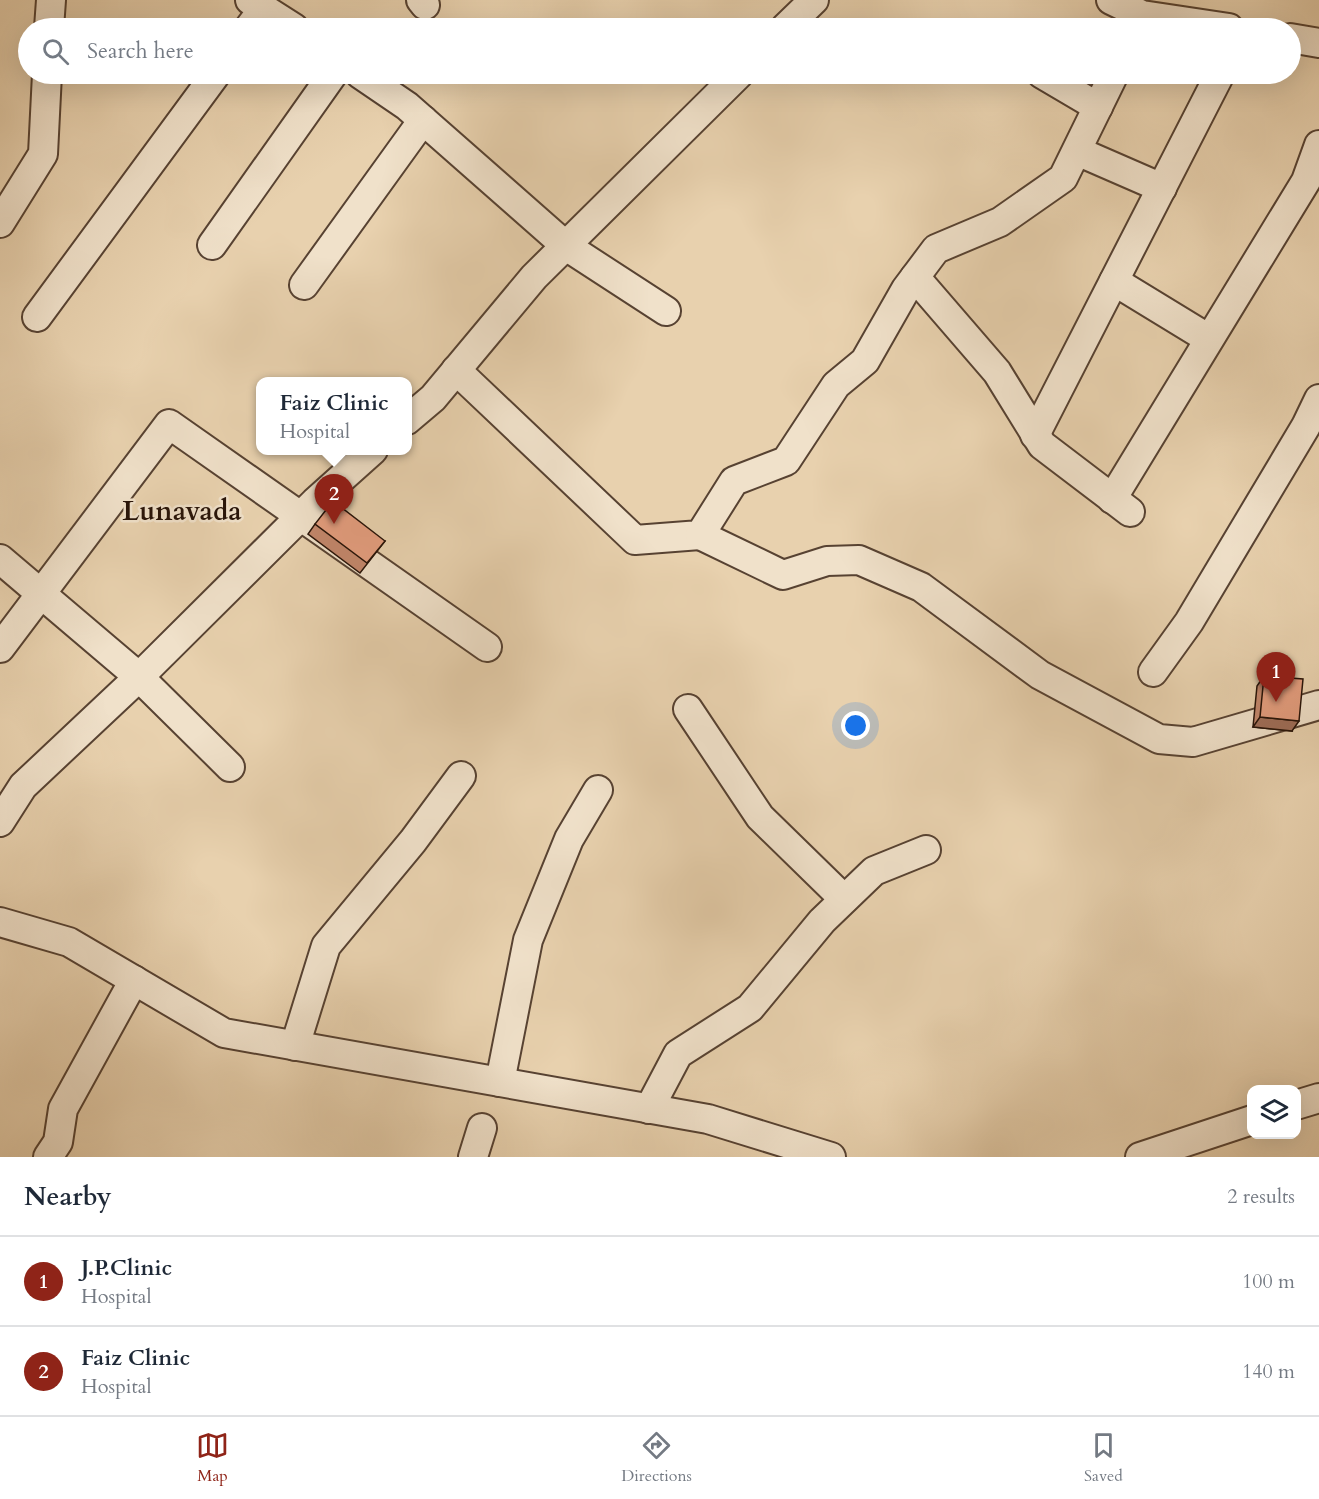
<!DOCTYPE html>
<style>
body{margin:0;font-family:Cardo,serif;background:#f6f6f7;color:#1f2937}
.controls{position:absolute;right:18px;bottom:18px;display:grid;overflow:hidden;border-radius:12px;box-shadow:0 6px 24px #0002}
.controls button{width:54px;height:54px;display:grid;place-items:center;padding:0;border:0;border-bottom:2px solid #e0e1e3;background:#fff;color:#1f2937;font:30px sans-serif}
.you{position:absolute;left:856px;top:726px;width:21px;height:21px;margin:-15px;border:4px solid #fff;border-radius:50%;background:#1a73e8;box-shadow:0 0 0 9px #1a73e833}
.badge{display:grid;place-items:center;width:39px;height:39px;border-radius:50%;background:#8f2418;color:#fff;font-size:20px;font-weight:700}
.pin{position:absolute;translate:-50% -50px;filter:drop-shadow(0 2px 3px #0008)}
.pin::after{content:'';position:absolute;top:32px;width:21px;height:18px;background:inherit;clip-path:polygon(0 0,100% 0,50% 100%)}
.popup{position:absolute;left:256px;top:377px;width:156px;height:78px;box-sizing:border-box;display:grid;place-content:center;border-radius:12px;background:#fff;filter:drop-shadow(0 2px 4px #0005);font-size:20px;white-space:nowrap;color:#747a83}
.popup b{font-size:22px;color:#1f2937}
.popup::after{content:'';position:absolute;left:50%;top:100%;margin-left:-12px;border:12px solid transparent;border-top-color:#fff}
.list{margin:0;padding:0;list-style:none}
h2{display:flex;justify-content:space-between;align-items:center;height:78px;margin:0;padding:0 24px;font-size:26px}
h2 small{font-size:20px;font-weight:400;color:#747a83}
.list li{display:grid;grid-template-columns:39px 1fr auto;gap:18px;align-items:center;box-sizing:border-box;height:90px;padding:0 24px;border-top:2px solid #e0e1e3}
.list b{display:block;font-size:22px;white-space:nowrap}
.list p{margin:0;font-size:20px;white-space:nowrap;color:#747a83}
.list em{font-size:20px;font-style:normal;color:#747a83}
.icon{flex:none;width:33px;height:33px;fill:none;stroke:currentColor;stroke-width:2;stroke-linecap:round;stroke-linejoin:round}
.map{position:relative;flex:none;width:1319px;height:1157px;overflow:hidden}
.search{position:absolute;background:#fff;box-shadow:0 6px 24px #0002;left:18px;right:18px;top:18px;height:66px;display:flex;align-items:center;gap:15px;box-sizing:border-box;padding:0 21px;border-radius:33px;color:#747a83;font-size:22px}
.sheet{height:258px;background:#fff}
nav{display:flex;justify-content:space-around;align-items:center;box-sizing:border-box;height:84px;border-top:2px solid #e0e1e3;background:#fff;font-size:16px;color:#747a83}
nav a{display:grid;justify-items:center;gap:3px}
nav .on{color:#8f2418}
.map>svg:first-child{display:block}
</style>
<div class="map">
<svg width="1319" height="1157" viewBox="0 0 1319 1157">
<rect width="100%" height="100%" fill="#e8d1ae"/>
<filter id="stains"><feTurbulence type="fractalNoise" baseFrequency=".00333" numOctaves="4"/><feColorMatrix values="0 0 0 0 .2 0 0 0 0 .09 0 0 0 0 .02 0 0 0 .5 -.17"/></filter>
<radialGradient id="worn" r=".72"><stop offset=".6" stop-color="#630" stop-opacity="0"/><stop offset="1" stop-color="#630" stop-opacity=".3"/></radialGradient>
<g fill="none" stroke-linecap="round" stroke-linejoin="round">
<g stroke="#574232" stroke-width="32">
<g id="minor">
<polyline points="250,0 294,28"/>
<polyline points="421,0 425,5"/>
<polyline points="1111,0 1142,15 1229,28"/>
<polyline points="49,28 51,0"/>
<polyline points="249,28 264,8"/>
<polyline points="785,28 814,0"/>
<polyline points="1290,38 1319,43"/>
<polyline points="360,74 407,106 566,246 666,311"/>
<polyline points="1042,74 1098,107"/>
<polyline points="1077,151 1162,188"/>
<polyline points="0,223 43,154 47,74"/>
<polyline points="212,245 333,74"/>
<polyline points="915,277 997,372 1042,445 1130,512"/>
<polyline points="1114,281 1209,339"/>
<polyline points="304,285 423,120"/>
<polyline points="37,317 216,74"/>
<polyline points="456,370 635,540 700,535 734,481 786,461 836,385 865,361 906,289 936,249 1000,222 1063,178 1114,74"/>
<polyline points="407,420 433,398 534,277 739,74"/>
<polyline points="1035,435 1220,74"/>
<polyline points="1112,499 1306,181 1319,145"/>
<polyline points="700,535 783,575 827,561 859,560 921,587 1040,675 1159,739 1193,742 1319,705"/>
<polyline points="0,559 139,677 230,767"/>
<polyline points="0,648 169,424 487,647"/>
<polyline points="1153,672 1189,622 1306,426 1319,399"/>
<polyline points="688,709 760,817 844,899"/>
<polyline points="0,822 23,786 139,677 315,502 373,450"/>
<polyline points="0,922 69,942 224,1033 708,1119 831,1157"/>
<polyline points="295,1046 326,946 413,841 461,776"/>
<polyline points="500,1082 528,940 569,839 598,790"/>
<polyline points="1296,1105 1319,1098"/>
<polyline points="649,1109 678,1054 750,1008 822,921 874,871 926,850"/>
<polyline points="48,1157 58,1142 63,1109 134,980"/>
<polyline points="473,1157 482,1128"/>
<polyline points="1140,1157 1252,1120"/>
</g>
</g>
<use href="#minor" stroke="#f0e1ca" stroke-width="28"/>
</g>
<g fill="#c3876c" stroke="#271308" stroke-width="1.5">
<polygon points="315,524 385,541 360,573 308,534"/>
<polygon points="1264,676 1292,731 1253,727 1257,686"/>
</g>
<polygon fill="#9f6e58" stroke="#271308" stroke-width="1.5" points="1260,717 1299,721 1292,731 1253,727"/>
<g fill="#e39d7e" stroke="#271308" stroke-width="1.5">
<polygon points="333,501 385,541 367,563 315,524"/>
<polygon points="1264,676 1303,679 1299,721 1260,717"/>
</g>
<g text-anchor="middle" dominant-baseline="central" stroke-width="5" stroke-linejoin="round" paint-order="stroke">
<g font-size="27" font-weight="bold" fill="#271308" stroke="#f0e1ca">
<text x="182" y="511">Lunavada</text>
</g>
</g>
<rect width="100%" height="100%" filter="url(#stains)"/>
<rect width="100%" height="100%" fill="url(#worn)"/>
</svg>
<div class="controls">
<button><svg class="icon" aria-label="layers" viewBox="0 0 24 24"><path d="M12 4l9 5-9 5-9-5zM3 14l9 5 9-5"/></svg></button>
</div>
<div class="you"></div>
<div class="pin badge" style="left:1276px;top:702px">1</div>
<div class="pin badge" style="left:334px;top:524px">2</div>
<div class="popup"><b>Faiz Clinic</b>Hospital</div>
<div class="search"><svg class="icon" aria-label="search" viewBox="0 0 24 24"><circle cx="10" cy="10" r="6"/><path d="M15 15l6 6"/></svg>Search here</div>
</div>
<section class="sheet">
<h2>Nearby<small>2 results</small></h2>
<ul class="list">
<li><span class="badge">1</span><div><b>J.P.Clinic</b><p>Hospital</p></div><em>100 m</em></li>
<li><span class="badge">2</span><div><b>Faiz Clinic</b><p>Hospital</p></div><em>140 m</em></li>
</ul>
</section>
<nav>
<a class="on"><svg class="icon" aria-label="map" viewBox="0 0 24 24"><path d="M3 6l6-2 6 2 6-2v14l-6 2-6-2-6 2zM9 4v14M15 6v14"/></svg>Map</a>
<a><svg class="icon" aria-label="directions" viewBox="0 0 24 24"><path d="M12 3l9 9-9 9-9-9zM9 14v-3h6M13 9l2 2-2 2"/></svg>Directions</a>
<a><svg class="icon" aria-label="saved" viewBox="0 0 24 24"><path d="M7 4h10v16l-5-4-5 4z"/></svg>Saved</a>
</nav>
